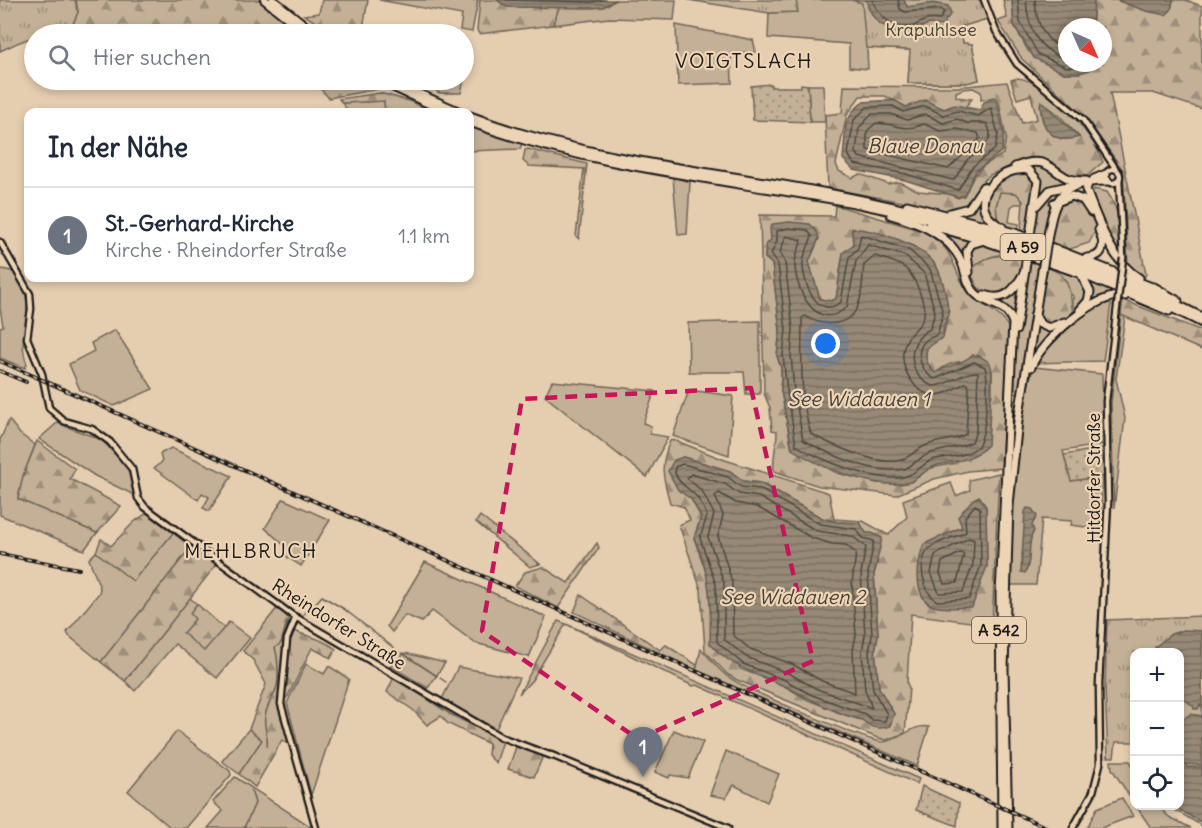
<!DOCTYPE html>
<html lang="de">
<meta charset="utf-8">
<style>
body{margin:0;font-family:Delius,sans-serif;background:#f2f2f3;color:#1f2937}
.controls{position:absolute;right:18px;bottom:18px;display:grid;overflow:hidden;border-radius:12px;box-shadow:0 3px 9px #0003}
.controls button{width:54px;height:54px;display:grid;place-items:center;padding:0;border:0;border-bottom:2px solid #e0e1e3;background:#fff;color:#1f2937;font:30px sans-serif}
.compass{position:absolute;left:1058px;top:18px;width:54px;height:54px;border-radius:50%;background:#fff;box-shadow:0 3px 9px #0003;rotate:135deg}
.you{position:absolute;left:826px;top:344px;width:21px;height:21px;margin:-15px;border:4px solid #fff;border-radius:50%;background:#1a73e8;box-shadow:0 0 0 9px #1a73e833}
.badge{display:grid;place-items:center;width:39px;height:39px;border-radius:50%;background:#c8321e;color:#fff;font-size:20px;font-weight:700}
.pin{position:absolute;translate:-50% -50px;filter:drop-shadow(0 2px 3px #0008)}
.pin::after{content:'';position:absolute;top:32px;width:21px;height:18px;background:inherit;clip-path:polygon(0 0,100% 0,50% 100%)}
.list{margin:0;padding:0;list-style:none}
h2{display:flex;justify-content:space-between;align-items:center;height:78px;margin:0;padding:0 24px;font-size:26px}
h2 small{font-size:20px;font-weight:400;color:#747a83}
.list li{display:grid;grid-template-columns:39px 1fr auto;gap:18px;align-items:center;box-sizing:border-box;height:96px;padding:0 24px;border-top:2px solid #e0e1e3}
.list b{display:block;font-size:22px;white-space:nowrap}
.list p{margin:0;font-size:20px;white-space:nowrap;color:#747a83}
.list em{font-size:20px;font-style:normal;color:#747a83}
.icon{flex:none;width:33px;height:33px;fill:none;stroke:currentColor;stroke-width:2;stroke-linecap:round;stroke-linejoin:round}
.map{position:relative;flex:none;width:1202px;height:828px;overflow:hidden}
.search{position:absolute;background:#fff;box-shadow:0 3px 9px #0003;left:24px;top:24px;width:450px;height:66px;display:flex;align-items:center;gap:15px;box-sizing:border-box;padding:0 21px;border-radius:33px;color:#747a83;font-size:22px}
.panel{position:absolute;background:#fff;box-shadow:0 3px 9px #0003;left:24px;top:108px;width:450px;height:174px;border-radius:12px}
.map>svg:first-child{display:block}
</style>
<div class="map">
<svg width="1202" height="828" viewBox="0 0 1202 828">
<defs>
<pattern id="forest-firs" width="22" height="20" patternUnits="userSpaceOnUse" patternTransform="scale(1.5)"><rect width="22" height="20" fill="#c3b096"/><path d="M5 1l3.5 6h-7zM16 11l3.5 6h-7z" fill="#9e8e7a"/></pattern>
<pattern id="park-tufts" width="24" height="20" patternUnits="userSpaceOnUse" patternTransform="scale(1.5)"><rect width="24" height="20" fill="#c3b096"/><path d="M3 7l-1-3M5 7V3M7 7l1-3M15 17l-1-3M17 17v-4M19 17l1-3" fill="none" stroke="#9e8e7a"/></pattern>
<pattern id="garden-dots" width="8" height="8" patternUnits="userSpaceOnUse" patternTransform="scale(1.5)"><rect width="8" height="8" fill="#c3b096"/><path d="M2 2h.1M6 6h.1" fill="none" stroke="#9e8e7a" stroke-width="1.8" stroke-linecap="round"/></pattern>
<pattern id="water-rules" width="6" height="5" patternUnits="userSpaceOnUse" patternTransform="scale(1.5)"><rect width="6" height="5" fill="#978976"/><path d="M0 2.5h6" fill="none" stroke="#7a6f60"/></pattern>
</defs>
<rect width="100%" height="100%" fill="#e5cdaf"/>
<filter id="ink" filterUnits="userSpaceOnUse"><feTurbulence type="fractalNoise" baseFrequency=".0167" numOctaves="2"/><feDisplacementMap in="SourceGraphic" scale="12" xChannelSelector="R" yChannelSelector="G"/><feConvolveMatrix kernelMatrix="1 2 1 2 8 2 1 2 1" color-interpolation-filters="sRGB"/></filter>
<g filter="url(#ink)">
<g fill="#c3b096" stroke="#706659" stroke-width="1.5">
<polygon points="379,0 478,0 472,32 460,30 462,15"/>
<polygon points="616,0 676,0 674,20 609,18 553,25 559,7 603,7"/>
<polygon points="796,0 981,0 987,19 960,27 963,43 972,44 979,80 966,83 908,83 910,50 867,48 868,69 849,67 849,44 768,38 769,13 797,12"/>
<polygon points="676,25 753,40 756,52 731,53 732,83 678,85"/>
<polygon points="464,59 468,62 461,93 439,93 423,80 464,80"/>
<polygon points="808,85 823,85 825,122 810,122"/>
<polygon points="384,101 385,111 349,112 342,103"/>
<polygon points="470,124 522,143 520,149 470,151"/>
<path d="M1028,163L1047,165L1071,183L1048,190L1038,200C1041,186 1043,175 1029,168C1005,166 977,185 983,211L994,225L957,214C978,209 977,190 993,179C1003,172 1017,168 1028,163Z"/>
<polygon points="673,177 690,182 687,234 678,235"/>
<path d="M1072,186C1047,200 1049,215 1045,241L1031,236C1038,203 1038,196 1072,186Z"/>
<polygon points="1000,192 1016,193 1022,199 1022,204 1015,204 1011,207 1009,222 1019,224 1017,230 997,223 996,206"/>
<path d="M932,228L976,240L965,253C964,269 970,286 983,296L1021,281L1015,324L1013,319L974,291L963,263Z"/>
<path d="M982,243L1024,256V259C1005,250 983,255 970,272V247Z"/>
<polygon points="1028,258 1041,262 1022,394 1012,393 1015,344"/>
<polygon points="1045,263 1084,280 1088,296 1073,314 1073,296 1044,267"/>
<path d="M3,269L18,273C22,283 27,293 27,305C28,327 18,341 27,364L25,368L0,358V327L3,326L0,308V271Z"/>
<polygon points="1086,278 1116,290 1116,293 1098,299 1030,362 1036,319 1054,329 1081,311 1091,286"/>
<path d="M1112,296L1103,361L1034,363C1052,335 1082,310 1112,296Z"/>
<polygon points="1121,315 1125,317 1116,379 1125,418 1114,508 1111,403"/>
<polygon points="760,321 760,394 746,394 744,372 689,372 688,323"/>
<polygon points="115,330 153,389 114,406 80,390 69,364 94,351 91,343"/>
<path d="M1034,367L1102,374L1104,444L1063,451L1071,481L1102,477L1101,529L1071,525L1072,521L1042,519L1036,585H1010C1014,520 1012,427 1034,367Z"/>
<polygon points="552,381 655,391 643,423 651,426 650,434 668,437 647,477 545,396"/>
<polygon points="689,390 733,396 729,455 673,436"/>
<polygon points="9,420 20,434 35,445 23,476 18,499 97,533 84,550 0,515 0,440"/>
<polygon points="57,423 102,440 129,470 134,495 95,476 39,439"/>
<polygon points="171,448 232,476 209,511 203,508 209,497 202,493 198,500 154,468 162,462 160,454"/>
<polygon points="283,499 330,520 301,566 284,555 286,547 265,528"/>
<polygon points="173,533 191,547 101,662 69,636 67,632 99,593 100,588 89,559 96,552 133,580"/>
<polygon points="425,562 546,617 529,657 475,643 432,611 422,622 405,615 392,632 387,626"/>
<polygon points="190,598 197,604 190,613 195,618 204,650 229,622 250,638 217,678 175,644 135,691 125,681"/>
<polygon points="566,624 919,779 917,784 697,685 693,686"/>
<path d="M701,649C711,658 718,671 730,678C745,689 868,742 883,742C900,741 913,723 929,727L917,766L696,670Z"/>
<polygon points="405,653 445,663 428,688 390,666"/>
<polygon points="306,664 324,674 329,666 349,679 311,795 287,703"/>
<polygon points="458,667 519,678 496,729 442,699"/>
<polygon points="249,729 262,740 239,774 222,761"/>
<polygon points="674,730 703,742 688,778 670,775 669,778 655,772"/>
<polygon points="177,731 230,771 231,775 186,828 171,828 128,791"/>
<polygon points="726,751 779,774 767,802 734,785 726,798 710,795"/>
<polygon points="1111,761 1130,761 1134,769 1134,803 1112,769"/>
<polygon points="235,777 313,828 208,828 223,811 213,802"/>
<polygon points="1122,798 1133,816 1101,828 1087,828 1097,808"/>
<polygon points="1136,806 1158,806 1169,817 1191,828 1151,828"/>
</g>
<g fill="url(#forest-firs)" stroke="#706659" stroke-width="1.5" fill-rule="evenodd">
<polygon points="76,0 259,0 299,34 138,34 72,26 78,12"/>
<polygon points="322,0 368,0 362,34 335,34 304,15 319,13"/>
<polygon points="480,0 497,0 507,7 559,7 553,25 479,34 477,30"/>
<polygon points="1003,0 1012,0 1014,25 1028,51 1064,73 1079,73 1091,68 1093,63 1103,63 1103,27 1092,27 1094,0 1116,0 1161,14 1171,10 1173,0 1185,0 1202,6 1202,109 1153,93 1110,93 1146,274 1144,278 1128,265 1123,170 1085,117 1022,59 998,21 1007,18"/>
<path d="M1018,78C1049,82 1093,134 1103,162L1087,176L1079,175L1071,179L1042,160H1024L990,175L982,182L968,205L950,211L828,188L825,115L842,113L844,86L956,87L1007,82L1022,123L1037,119L1031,95L1017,99L1011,80ZM973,88L981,92V100L993,97L999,101L1006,138L1003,154L983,166L974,176L964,196L958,198L949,194L919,191L899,182L888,184L860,174L852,178L839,171L836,164L847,115L860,96H885L906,107C921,100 931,104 944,109L952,106L965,107L972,99L956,97V92L963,89ZM1041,101L1059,115L1079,137C1053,145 1038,126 1041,101Z"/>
<polygon points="312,80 364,80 378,89 329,98"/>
<polygon points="380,93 409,101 427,109 412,112 350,112 385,111 384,101 342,103 339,99"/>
<polygon points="528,149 587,164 579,239 576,236 584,169 529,166 523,161 525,150"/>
<polygon points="1025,171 1036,179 1028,235 1021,230 1023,201 1016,193 1000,192 996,206 998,222 987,213 986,193 999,180"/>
<path d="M1094,189L1107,192C1122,213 1121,234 1119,259L1104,228L1092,192Z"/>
<polygon points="1075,198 1088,209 1097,228 1089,243 1067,250 1049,243 1058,204"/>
<path d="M835,205L923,231C959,252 948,263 967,290C979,307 997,307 1009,328L1001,468L968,471L934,479L896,495L819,486L774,471C772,457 777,446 777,431L772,430L770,408L764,393L760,215L834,216ZM789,222L819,238L809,262L819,299L831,301L836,299L843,253L853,245L852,229L912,245L936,265L943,283L942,289L949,312L943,337L927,348C924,360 928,365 935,373C958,356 967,360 992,371V396L956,463L926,469L911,482L877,483L837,473L792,449L781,391V368L777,356L780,330L772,264L765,258L766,245Z"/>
<path d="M1013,255L1024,259L1018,281L1000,296L979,289L970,272C981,257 995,255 1013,255Z"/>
<path d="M1044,267C1071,272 1070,293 1073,314L1059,324L1046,326L1038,316Z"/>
<polygon points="1123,300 1202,331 1202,350 1121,315"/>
<path d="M674,440L725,460L829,493L834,519L863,521L888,535L907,517L903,500L951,483L956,496L970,490L969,480L999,473L992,625L911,614L907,683L909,688L905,733L886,740L880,739L737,680L727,674L705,651L701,590L679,525L690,520L684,507L670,503C663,477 659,467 670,441ZM683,457L730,471L743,481L760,483L822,518L837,522L860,523L878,561L874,574L878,635L875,651L879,688L894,714L862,720L852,717L808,700L783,685L740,669L711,600L708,578L694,538L701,517L691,499ZM986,507L987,567L925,544L962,527Z"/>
<polygon points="37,441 75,469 70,479 121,506 97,533 18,499 23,476"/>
<polygon points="147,513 173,533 133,581 96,552 101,539 111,546 134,522"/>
<polygon points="480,516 540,564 530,567 476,522"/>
<polygon points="597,543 599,548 558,608 515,586 525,572 543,567 568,583"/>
<polygon points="191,547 216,565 125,681 101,662"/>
<polygon points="581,595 660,650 666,645 697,665 696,670 574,612"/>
<polygon points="197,604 224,628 204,651 183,633 195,619 190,613"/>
<path d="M278,607L289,619L287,628C308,638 318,636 336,649L331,658L312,648L288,696L280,704L289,744L282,740L255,787L239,774L262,740L249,729L266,684L253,660L243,651Z"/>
<polygon points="558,621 566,624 532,680 519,694"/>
<polygon points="394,677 450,714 503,741 496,763 488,755 489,744 447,723 441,716 427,725 413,710 387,692"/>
<polygon points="516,747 543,756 534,777 508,769"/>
</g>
<g fill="url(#park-tufts)" stroke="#706659" stroke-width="1.5">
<path d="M0,0H75L78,12L72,26C47,31 24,39 0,51Z"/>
<polygon points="688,0 796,0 798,12 769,13"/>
<polygon points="851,0 981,0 987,19 960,27 963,43 972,44 979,80 966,83 908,83 910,50 866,48 862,3"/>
<polygon points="1202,616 1202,826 1168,806 1180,806 1180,652 1134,652 1134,742 1116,742 1114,757 1108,757 1105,688 1107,620"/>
</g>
<g fill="url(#garden-dots)" stroke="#706659" stroke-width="1.5">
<polygon points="771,84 771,87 801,87 801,84 808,85 810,122 753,120 751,86"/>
<polygon points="1103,448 1104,476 1071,481 1064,455"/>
<polygon points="922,786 959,803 957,826 916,810"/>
</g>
<g fill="url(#water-rules)" stroke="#665d52" stroke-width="1.5">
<polygon points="497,0 616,0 603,7 592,8 507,7"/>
<path d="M866,0H904L907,7L933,3L948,6L951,13L942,26L929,24L907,33L895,30V33L890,35L885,26C875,23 869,10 866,0Z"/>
<polygon points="1012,0 1094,0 1092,27 1067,27 1067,63 1093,63 1090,70 1079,73 1064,73 1034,58 1014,25"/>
<polygon points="1116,0 1173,0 1171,10 1166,15 1146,11"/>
<polygon points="993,98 997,100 1004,134 1002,151 976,171 964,195 958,197 905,180 854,170 843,159 846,124 853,111 863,102 894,100 906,107 925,100 944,109 955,105 980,110 984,102"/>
<path d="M1041,101L1079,137C1059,143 1044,135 1042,115C1041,109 1039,106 1041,101Z"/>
<path d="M789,222L810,224L817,232L819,238L809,262L820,299L831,301L836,299L843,253L853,245L852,228C876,230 923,244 936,266C944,280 947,299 949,315L944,325L943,337L927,348C924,360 928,365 935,373C947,365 962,365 972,355L980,356L990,363L992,371L988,445C973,460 957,461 938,465C926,468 920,478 910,482C880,492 817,466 792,449L781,391V368L777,356L780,330L772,264L765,258L766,244L771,240L770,228L773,224Z"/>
<path d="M683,457L730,471L743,481L760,483L822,518L837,522L860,523L866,533H872L882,538L874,574L878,635L875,651L879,688L894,714L890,726C878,730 871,728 862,720C832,713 808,697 782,685C750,670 736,670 710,644C711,605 711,573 694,538L701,517L691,499L678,490L668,471L674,460Z"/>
<path d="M979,496L986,507L987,566L972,607C961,607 949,609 938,607C911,603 917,561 924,544L962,527L958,517L973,499Z"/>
<path d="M1027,508L1032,509L1037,516L1032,525L1034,531C1026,542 1033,561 1025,573L1021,572L1025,512Z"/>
<polygon points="1184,630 1202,631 1202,707 1200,705 1198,709 1194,709 1193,706 1180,696 1180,652 1169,652 1168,649 1165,652 1159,652 1155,647 1171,634"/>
<polygon points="1190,714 1202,716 1202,765 1185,764 1187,767 1202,767 1202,821 1199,821 1173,806 1180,806 1180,722"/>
</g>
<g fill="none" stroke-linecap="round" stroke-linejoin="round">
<g stroke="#4d4840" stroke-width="1.5">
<polyline points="506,0 591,2 604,0"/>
<path d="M872,0C879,15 890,27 907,27C920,27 920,17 939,20L944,13L941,9L905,12L900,9L898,0"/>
<polyline points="1018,0 1020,22 1038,54 1066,67 1078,67 1086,63"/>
<path d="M1026,0C1028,29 1037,50 1067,59"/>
<path d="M1035,0C1036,22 1044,43 1067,50"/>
<polygon points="893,106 903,112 925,106 943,115 958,111 978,116 991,108 998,134 995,149 972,167 958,190 906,174 854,164 848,154 854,120 867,107"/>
<path d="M872,114H891L907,120L925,114L943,123L957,119L967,123H986C999,141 978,149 967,160C962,166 959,175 953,180L859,157L856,152L859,128Z"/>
<path d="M876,123C897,123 902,133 924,124L940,131L957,129L978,133L980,139L948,169L867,150V131Z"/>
<path d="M788,228L807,230L812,236C810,244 804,253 803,262C802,282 817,321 841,302L849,257L858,248L861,235L909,250L930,269L943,313L937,335C933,337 927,338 924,342C914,354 922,373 935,379L974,362L985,367C989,380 987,440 976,448C963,458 947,456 932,460C923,464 918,471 909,475C885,487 817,459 796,445L787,391L783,355L786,330L778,264L771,254L777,241V231Z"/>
<path d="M786,236L802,240C800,247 796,254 795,262C794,288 816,335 847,307L856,261L868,245L905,256L924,273L935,312L930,329C905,341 907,377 933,386C949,386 962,371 978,372L976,431L972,442C958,448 945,449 931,453C921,456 913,466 904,469C875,476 827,453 803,440L794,391L791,355L793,329L785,263L780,252Z"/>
<path d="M875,256C906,265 912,268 922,299C924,307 926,314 922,321C915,333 906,333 903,352C901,370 916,396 936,395C946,395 957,387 965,383L969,386L966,434C954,441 942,440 930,444C918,447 911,457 901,460C879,467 832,445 811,434C799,398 802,356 802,318L805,316C820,326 847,328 857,308C863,296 862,279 864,265Z"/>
<path d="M683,464L728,477L741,487L760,489L820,524L856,529L863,538L874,541L868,573L872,635L869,652L873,690L887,714L885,721L872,720L865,714L812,695L785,680L743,664L717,642L716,585L700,538L707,516C704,509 700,499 694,494C686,486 673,480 675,467Z"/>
<polygon points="691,474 725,484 739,494 759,497 817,531 852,536 866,547 861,573 865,635 862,652 865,690 872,708 817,689 788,673 746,657 724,639 724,583 708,537 714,514 702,491 687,478"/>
<polygon points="719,493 736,503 757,507 812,538 832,544 846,545 856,553 852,583 856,635 853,650 855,693 822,681 792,664 750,649 733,635 732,582 718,536 723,515 715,496"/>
<path d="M975,505L980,508L981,565L969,599L937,601C923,593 916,561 930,548C939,540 955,538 966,532L965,517Z"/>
<polygon points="969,538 974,540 973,564 963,592 939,593 931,573 935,555"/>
<polygon points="960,553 964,554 957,583 944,584 940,573 942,562"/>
</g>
<g stroke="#665d52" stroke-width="1.5">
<polyline points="314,605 322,596 344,609 399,652"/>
<polyline points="304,614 310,608"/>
<polyline points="402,653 437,676"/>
<polyline points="440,678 446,682"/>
<path d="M267,746C269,736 263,727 265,717C266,705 274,697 277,686C279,678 278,656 275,648L281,643L287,622"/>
<polyline points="244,828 255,803 251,790"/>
</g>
<g stroke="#1c1c1c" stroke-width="9">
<g id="secondary">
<polyline points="984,0 996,31 1017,64 1083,120 1116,169"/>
<circle cx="1113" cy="176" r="7"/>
<polyline points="1119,179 1123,258"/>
<polyline points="0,242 30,294 31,309 27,338 42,374 49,408 64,421 92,429 110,442 132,469 138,498 145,507 292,615 501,737 552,756"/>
<polyline points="296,617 287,639 281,704 316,828"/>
<polyline points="551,755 728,828"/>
<polyline points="1073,828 1093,792 1100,764 1099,684 1108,502 1106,401 1117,307"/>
</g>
</g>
<g stroke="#1c1c1c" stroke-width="11">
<g id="highway">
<polyline points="265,0 308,34"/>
<polyline points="273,0 316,34"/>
<polyline points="378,80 447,112"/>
<polyline points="388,80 460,112"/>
<path d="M470,116C577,157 694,169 806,189C944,214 1078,253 1202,317"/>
<path d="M470,122C595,169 733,180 864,205C981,228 1096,269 1202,323"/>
<path d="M1015,167C1056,150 1051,183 1086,181"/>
<polyline points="1094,179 1106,174"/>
<path d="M1088,184L1086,190C1098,220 1111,261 1139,278"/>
<polyline points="1054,203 1072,196 1083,200 1091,212"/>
<polyline points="907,205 1015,233 1157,289"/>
<polyline points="1037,205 1050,190 1072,185"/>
<polyline points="950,213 969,208 983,187"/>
<path d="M891,215C919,223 950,234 962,263C966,273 967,285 975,293C988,306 1006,302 1013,323L1000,594L1002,828"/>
<polyline points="929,225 985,241 1079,273 1169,311"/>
<path d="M1002,227C961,207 996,165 1029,170L1038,181L1030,235"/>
<path d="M1047,241C1054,199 1059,181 1108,181"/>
<path d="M1087,258C1105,257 1105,244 1099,230"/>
<polyline points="969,272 967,251 971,244 981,241"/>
<polyline points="1154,287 1178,301"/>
<path d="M985,295C1005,303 1015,289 1024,273"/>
<polyline points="1080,310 1088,301 1090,292 1082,276"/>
<polyline points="1035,315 1040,324 1049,328 1064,322"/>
<polyline points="1016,330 1026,262"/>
<path d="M1031,367C1041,341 1097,291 1125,296"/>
<polyline points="1008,828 1004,669 1009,505 1018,421 1042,271"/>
</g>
</g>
<use href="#secondary" stroke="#edd4b5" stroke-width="4.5"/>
<use href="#highway" stroke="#edd4b5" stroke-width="7"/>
<g stroke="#1c1c1c" stroke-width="4">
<g id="rail">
<polyline points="0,361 1048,828"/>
<polyline points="0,371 26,382"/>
<polyline points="0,554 79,569"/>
</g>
</g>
<use href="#rail" stroke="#edd4b5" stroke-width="1.5" stroke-dasharray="4.5" stroke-linecap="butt"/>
<g stroke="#1c1c1c" stroke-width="9" stroke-linecap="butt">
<polyline id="secondary-bridge" points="1117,307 1123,258"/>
</g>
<g stroke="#1c1c1c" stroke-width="11" stroke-linecap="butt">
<g id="highway-bridge">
<polyline points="1026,262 1030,235"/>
<polyline points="1042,271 1047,241"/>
</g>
</g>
<use href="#secondary-bridge" stroke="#edd4b5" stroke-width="4.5"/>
<use href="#highway-bridge" stroke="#edd4b5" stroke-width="7"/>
</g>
</g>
<path fill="none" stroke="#c2185b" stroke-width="4.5" stroke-dasharray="12 8" stroke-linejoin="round" d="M751,388L813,661L638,739L482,631L522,399Z"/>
<g text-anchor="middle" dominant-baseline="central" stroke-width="4.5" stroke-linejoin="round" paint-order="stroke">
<g fill="#edd4b5" stroke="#5b534a" stroke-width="1.5">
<rect x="1000.5" y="234" width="45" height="26" rx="4.5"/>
<rect x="972" y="617" width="54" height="26" rx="4.5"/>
</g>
<g font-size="16" font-weight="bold" fill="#1c1c1c">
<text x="1023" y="247">A 59</text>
<text x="999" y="630">A 542</text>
</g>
<g font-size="18" fill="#46413a" stroke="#edd4b5">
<text x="931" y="29">Krapuhlsee</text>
</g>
<g font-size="18" fill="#1c1c1c" stroke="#edd4b5">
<text transform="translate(1093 478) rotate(-90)">Hitdorfer Straße</text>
<text transform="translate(339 624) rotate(32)">Rheindorfer Straße</text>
</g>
<g font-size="20" letter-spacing="1.5" fill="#1c1c1c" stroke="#edd4b5">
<text x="744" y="60">VOIGTSLACH</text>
<text x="251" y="550">MEHLBRUCH</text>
</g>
<g font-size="20" font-style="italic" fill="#47423c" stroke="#edd4b5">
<text x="925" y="145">Blaue Donau</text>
<text x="859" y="398">See Widdauen 1</text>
<text x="793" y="596">See Widdauen 2</text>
</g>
</g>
</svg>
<div class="controls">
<button>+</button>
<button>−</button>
<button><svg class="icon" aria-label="locate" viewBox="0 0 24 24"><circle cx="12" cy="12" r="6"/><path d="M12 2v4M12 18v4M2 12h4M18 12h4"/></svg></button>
</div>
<svg class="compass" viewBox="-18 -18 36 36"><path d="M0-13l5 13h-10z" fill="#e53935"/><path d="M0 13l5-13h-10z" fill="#747a83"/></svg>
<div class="you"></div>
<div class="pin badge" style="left:643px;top:777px;background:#6b7280">1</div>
<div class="search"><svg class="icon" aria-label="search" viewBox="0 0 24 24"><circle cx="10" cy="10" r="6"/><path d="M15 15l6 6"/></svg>Hier suchen</div>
<section class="panel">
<h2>In der Nähe<small></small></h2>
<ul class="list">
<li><span class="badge" style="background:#6b7280">1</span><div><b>St.-Gerhard-Kirche</b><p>Kirche · Rheindorfer Straße</p></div><em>1.1 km</em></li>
</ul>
</section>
</div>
